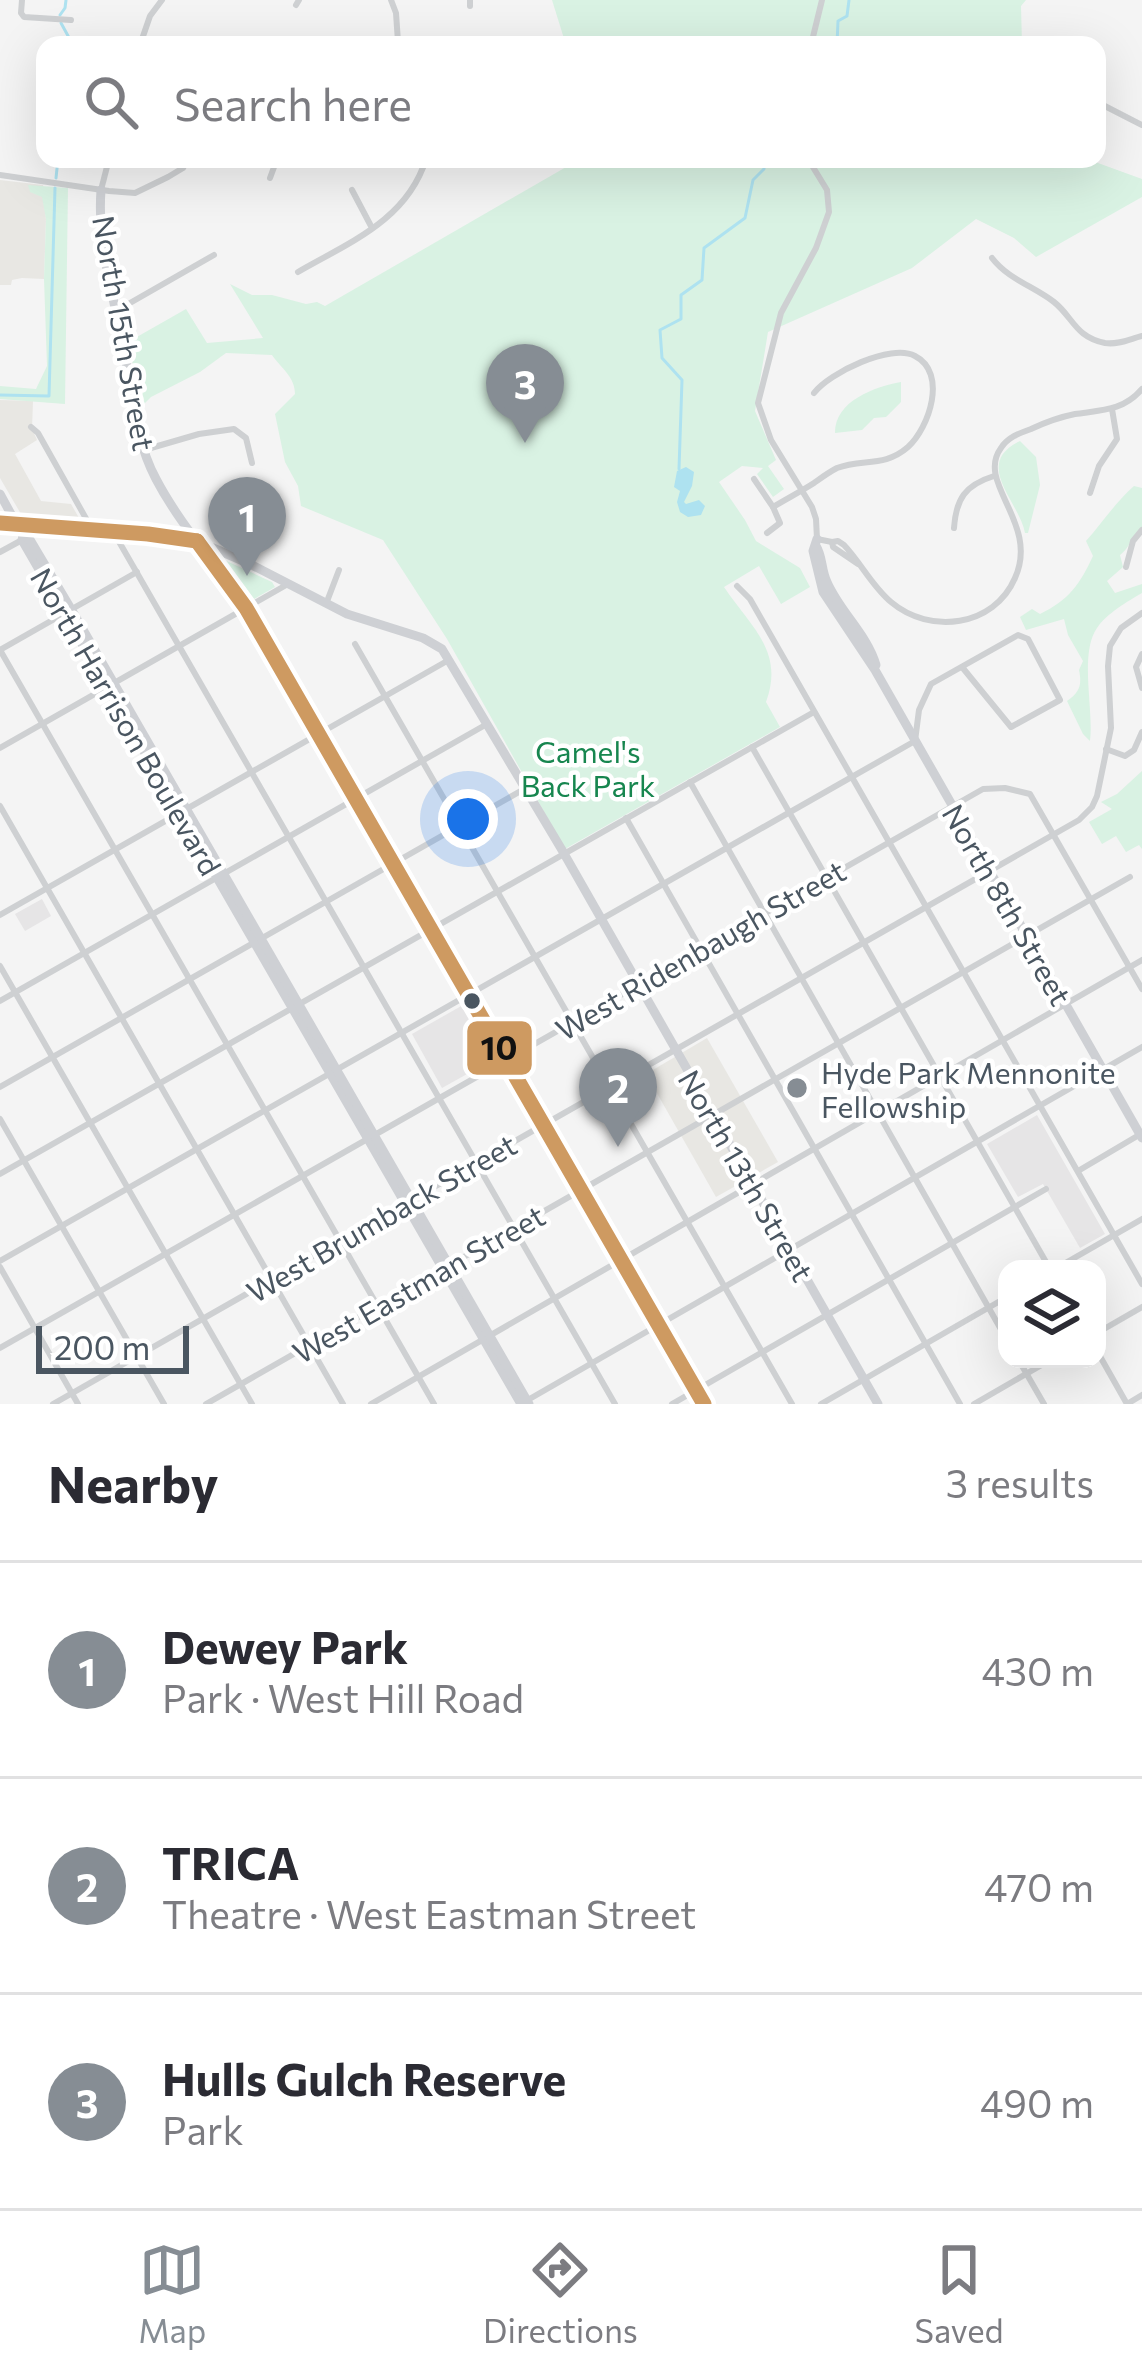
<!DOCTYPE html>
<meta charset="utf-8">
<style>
body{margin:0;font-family:Commissioner,sans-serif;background:#f2f2f3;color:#2b2b33}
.controls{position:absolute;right:36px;bottom:36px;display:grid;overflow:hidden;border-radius:24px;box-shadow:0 12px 48px #0002}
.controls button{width:108px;height:108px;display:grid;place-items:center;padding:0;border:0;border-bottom:3px solid #e1e1e2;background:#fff;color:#2b2b33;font:60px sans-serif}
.scale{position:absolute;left:36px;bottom:30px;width:153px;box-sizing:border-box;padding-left:12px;border:6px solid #4a5661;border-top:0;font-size:33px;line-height:42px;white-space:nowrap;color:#4a5661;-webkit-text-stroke:9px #fff;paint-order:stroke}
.you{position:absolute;left:468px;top:819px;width:42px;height:42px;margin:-30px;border:9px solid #fff;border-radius:50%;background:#1a73e8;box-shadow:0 0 0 18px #1a73e833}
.badge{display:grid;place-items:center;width:78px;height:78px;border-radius:50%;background:#868d94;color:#fff;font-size:39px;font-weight:700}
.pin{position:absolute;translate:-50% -99px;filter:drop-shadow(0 3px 6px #0008)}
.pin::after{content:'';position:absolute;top:63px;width:42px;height:36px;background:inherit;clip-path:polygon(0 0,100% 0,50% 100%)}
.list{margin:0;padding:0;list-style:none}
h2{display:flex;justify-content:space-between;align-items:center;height:156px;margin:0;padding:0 48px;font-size:51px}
h2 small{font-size:39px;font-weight:400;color:#7c7c81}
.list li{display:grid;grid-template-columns:78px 1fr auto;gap:36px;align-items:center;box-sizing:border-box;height:216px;padding:0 48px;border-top:3px solid #e1e1e2}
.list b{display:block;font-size:45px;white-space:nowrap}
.list p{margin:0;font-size:39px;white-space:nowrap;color:#7c7c81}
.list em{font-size:39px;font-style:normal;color:#7c7c81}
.icon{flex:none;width:66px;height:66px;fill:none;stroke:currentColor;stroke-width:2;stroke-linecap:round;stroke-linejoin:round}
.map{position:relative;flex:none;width:1142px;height:1404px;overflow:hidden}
.search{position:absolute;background:#fff;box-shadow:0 12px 48px #0002;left:36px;right:36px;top:36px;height:132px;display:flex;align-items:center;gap:30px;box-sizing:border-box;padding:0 42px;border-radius:24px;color:#7c7c81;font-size:45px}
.sheet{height:804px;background:#fff}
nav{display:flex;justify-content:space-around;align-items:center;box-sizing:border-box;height:168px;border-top:3px solid #e1e1e2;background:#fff;font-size:33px;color:#7c7c81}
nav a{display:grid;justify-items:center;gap:6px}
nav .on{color:#868d94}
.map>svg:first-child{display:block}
</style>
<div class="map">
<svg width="1142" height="1404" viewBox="0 0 1142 1404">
<rect width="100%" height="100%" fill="#f4f4f4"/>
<g fill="#e8e7e3">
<polygon points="0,180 43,185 46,219 44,279 22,278 12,280 11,285 0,285"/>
<polygon points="0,400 33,401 32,429 37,440 15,454 41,501 71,504 83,525 30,519 21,514 0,478"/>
<polygon points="707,1038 778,1162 716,1197 646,1074"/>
</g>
<g fill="#e6e5e6">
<polygon points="42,899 51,916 25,931 15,914"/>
<polygon points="463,1005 494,1059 442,1088 412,1034"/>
<polygon points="1037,1115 1105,1234 1080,1248 1043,1184 1018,1197 987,1144"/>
</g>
<g fill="#d9f2e3">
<polygon points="552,0 1026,0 1021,6 1022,45 566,45"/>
<path d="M580,159H1087L1142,179V197L1036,257L1014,238L976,219L912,268L768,332L755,411L776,460L768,466L784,489L773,497L757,474L763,468L742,466L719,482L745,520L756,541L800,568L810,587L781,604L759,566L724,587C750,626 785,651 766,702L780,727L565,849L447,639L383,540L301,506L298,486L285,462L275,414L295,394C295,377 281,368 272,355L226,353L200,372L151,397L142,406L128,342L186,309L207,343L263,338L230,284L252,295H272L306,304L317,302L325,306Z"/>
<polygon points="28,185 68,188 65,404 0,399 0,386 36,389 47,366 44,279 46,219 42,197 30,192"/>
<path d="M901,382V402L886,417L874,418L862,430L835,433C835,401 874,387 901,382Z"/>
<path d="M1020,441L1036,457L1040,485L1028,533H1025C1019,501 972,464 1020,441Z"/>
<path d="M1134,486L1142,488V527C1131,535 1131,547 1120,555L1123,567L1107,581L1115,593L1142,584V593C1128,601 1106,614 1097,628C1079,654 1094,709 1090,741L1083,734L1067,701C1080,692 1082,685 1079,670L1083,661L1068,635L1064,619L1026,630L1020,617L1032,609L1040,614C1069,600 1080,584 1093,556L1086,541C1103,522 1115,503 1134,486Z"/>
<polygon points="220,558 272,582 275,587 249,602"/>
<polygon points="1142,771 1142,849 1139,845 1126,852 1116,836 1102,844 1089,822 1112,809 1101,802 1117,794"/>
</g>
<polygon fill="#aee2f0" points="686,467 694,472 692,486 684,502 686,504 699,500 705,506 701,515 688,517 680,512 677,502 680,491 674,487 677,471"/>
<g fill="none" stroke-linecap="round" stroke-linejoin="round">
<g stroke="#aee2f0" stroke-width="3">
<polyline points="60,15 65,8 66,0"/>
<polyline points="61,23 73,45"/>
<polyline points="837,45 838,21 847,16 849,0"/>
<polyline points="56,178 58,159"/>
<polyline points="0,395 49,396 55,188"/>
<polyline points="679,469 682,380 662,358 660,330 681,319 681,295 702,280 704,248 745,218 753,180 764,169 764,159"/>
</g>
<g stroke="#ced0d2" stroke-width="6">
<polyline points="22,0 21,13 24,17 71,20"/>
<polyline points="391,0 396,13 398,42"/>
<polyline points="296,5 299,0"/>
<polyline points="470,6 470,0"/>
<polyline points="140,45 150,16 162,0"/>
<polyline points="389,45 408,41 418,45"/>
<polyline points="811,45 822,0"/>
<polyline points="1097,102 1142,125"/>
<polyline points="808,159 827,190 829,212 816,248 781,313 758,403 771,440 812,507 816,519 817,539 832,542"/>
<polyline points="0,175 109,191 135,193 168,177 183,168 188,159"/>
<polyline points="270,178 277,159"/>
<polyline points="101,190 109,159"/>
<polyline points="352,190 372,228"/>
<path d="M992,258C1008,279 1033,286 1054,302C1073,317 1075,337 1105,343C1118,345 1130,339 1142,336"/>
<path d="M298,272C350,242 407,220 426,159"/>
<polyline points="116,311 214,255"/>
<polyline points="31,427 38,433 93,531"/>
<polyline points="144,450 199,434 234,429 246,438 252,463"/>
<polyline points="754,479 773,507"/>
<polyline points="1090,493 1099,466 1117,439 1112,409"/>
<path d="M954,528C956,499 965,485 994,476"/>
<polyline points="114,533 615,1404"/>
<path d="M767,533L780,523L773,507C786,499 800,492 814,483C821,478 829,472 837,468C862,458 884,468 908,447C929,428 948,373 915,356C891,343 829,373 814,393"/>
<polyline points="0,552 22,540"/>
<path d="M858,564L833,547L832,542L838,541L844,545C861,563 872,586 891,602C930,635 994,627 1015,578C1040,523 975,483 1001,448C1008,437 1020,433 1031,429C1046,422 1060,417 1075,414C1102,410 1123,411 1142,389"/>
<polyline points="1126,567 1133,541 1142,530"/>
<polyline points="737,586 750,599 1142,1284"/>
<polyline points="326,604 339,570"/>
<polyline points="355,644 792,1404"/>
<polyline points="0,650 434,1404"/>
<polyline points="0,650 137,572"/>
<polyline points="1142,654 1136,667 1142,688"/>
<polyline points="752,747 1050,1269"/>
<polyline points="0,748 288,584"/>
<polyline points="1106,749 1125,756 1134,750 1142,732"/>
<polyline points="690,782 1007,1340"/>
<polyline points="0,806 343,1404"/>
<polyline points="626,818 960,1404"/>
<polyline points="0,915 447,661"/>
<polyline points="0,966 252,1404"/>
<polyline points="0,1001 487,724"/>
<polyline points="0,1087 526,788"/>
<polyline points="0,1119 164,1404"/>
<polyline points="1078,1171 1139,1135"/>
<polyline points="0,1174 814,712"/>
<polyline points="0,1261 915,741 919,710 931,684 1018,635 1028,639 1060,700 1011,727 962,667"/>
<polyline points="0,1267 78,1404"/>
<polyline points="1055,1269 1142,1219"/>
<polyline points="1097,1333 1142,1307"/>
<polyline points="0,1348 983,789 1005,788 1030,794 1142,989"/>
<polyline points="1097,1351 1127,1404 1142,1395"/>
<polyline points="1018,1359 1044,1404"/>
<polyline points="526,1401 1142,1047"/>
<polyline points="53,1404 1079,820 1092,807 1097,796 1111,728 1108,666 1110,646 1121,628 1142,613"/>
<polyline points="206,1404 1130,877"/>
<polyline points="371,1404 1142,960"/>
<polyline points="672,1404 1046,1189"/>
<polyline points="821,1404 1007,1297"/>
<polyline points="974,1404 1052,1359"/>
</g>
<g stroke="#ced0d4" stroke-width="9">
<path d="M101,190C97,243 113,294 123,345C132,390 134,438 156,479C180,525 217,565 246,608L704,1404"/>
<polyline points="0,494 23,536 22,540 521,1404"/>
<polyline points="0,523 148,534 197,541 250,564 347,614 423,638 442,649 562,850 878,1404"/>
<polyline points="23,536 29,538 74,614 529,1404"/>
<polyline points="817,539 813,551 823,592 875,670 1142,1138"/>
<path d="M816,546C823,557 821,570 827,582C840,612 867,634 876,665"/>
</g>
<g stroke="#fff" stroke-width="24">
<g id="bus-1">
<polyline points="0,523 148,534 197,541"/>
<polyline points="197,541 246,608 704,1404"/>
</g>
</g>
<use href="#bus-1" stroke="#ce9a61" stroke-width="15"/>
</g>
<circle fill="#4a5661" stroke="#fff" stroke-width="4.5" cx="472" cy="1001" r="10"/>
<circle fill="#868d94" stroke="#fff" stroke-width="4.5" cx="797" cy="1088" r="12"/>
<g text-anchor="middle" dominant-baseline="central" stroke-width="9" stroke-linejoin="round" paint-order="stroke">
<g font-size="30" fill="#4a5661" stroke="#fff">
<text transform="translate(125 333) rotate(80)">North 15th Street</text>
<text transform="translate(127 721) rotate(60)">North Harrison Boulevard</text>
<text transform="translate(1008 904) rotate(60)">North 8th Street</text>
<text transform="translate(700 949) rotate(-30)">West Ridenbaugh Street</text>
<text transform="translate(747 1175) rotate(60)">North 13th Street</text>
<text transform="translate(381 1217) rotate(-30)">West Brumback Street</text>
<text transform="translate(418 1283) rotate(-30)">West Eastman Street</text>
</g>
<g font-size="30" fill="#17864f" stroke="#fff">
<text x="588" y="750">Camel's<tspan x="588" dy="34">Back Park</tspan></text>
</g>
<g font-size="30" fill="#4a5661" stroke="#fff" text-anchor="start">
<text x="821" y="1071">Hyde Park Mennonite<tspan x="821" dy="34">Fellowship</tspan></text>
</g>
</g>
<rect stroke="#fff" stroke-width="4.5" x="465" y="1019" width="69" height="58" rx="12" fill="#ce9a61"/>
<g font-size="33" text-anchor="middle" font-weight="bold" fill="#111">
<text x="499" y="1060">10</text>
</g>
</svg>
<div class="controls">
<button><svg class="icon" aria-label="layers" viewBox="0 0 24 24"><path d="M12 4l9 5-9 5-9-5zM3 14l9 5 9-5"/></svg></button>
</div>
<div class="scale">200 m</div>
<div class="you"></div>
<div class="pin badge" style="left:247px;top:576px">1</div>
<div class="pin badge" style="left:618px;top:1147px">2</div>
<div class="pin badge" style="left:525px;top:443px">3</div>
<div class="search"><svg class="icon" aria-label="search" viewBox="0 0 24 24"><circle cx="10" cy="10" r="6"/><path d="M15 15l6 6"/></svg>Search here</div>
</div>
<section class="sheet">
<h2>Nearby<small>3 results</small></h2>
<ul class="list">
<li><span class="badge">1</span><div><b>Dewey Park</b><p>Park · West Hill Road</p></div><em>430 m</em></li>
<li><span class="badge">2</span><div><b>TRICA</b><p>Theatre · West Eastman Street</p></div><em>470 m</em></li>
<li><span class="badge">3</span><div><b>Hulls Gulch Reserve</b><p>Park</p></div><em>490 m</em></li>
</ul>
</section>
<nav>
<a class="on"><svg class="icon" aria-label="map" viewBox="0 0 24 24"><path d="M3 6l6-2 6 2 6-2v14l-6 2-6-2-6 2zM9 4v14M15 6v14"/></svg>Map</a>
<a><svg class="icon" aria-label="directions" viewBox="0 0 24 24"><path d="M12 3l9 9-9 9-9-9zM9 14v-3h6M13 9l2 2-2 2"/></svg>Directions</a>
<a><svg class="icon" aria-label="saved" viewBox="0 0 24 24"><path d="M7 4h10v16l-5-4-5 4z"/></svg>Saved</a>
</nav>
